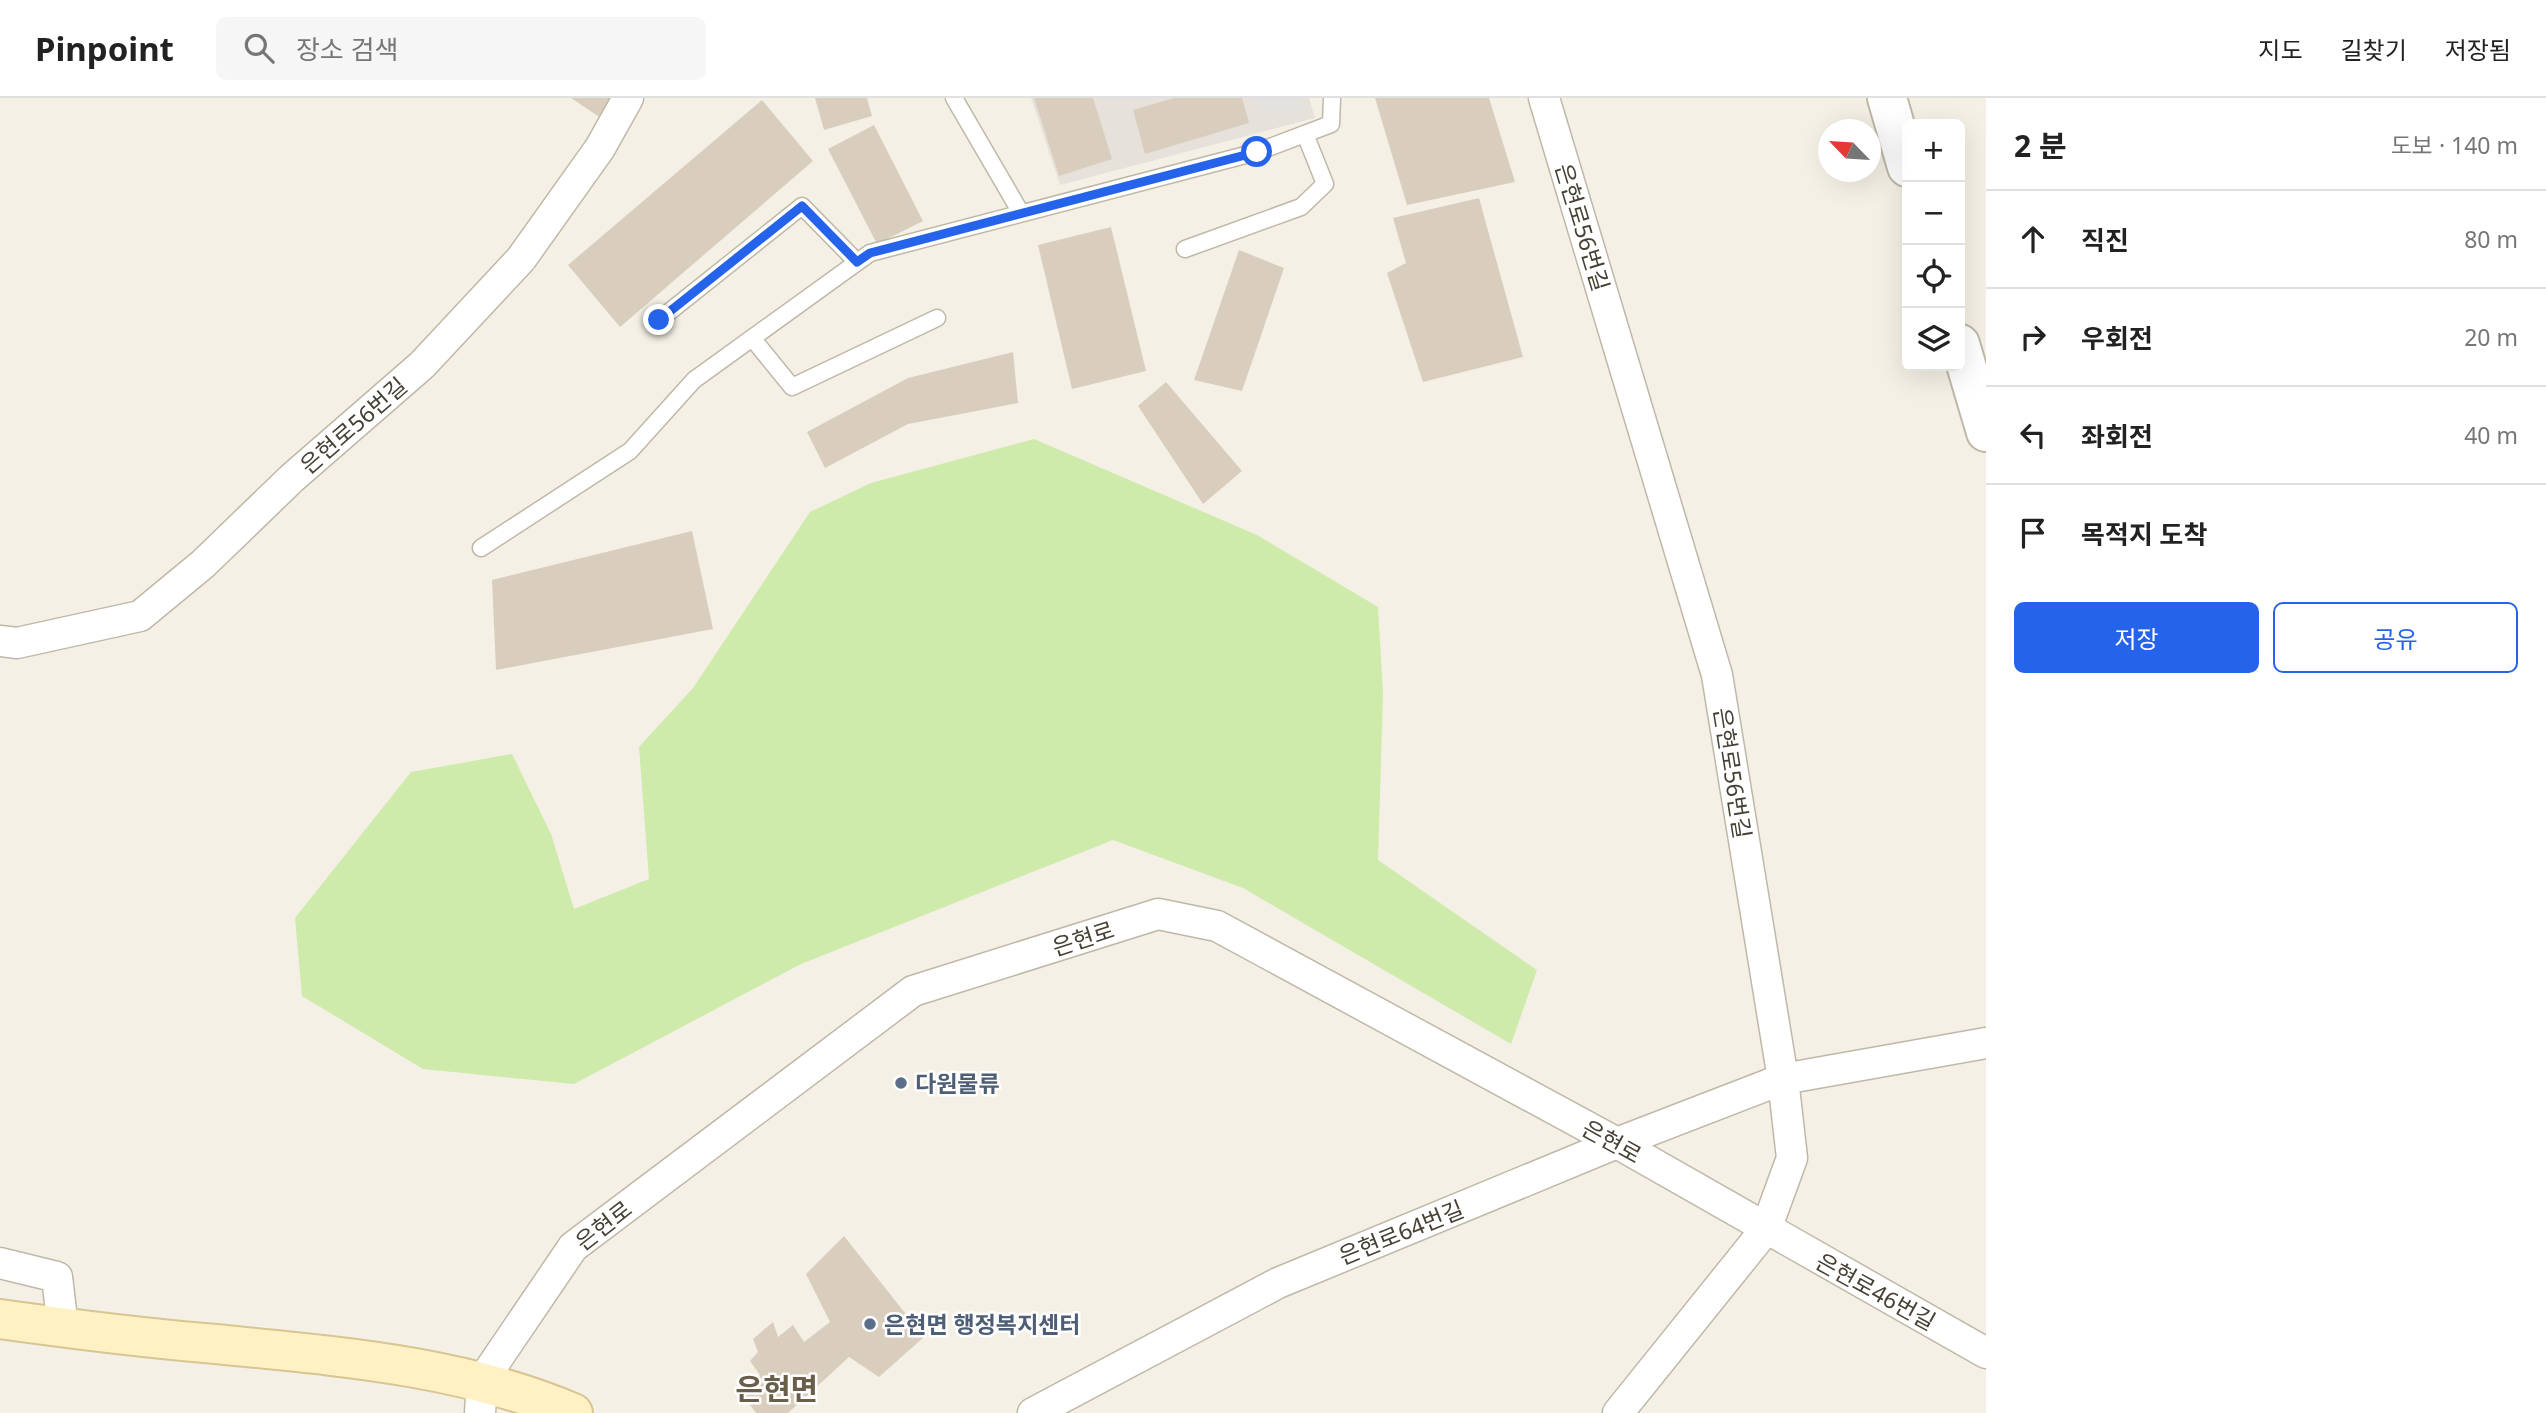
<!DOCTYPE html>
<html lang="ko">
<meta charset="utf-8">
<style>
body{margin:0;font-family:"Noto Sans","Noto Sans KR",sans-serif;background:#f6f6f6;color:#222}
.controls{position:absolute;right:21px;top:21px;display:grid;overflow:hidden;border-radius:10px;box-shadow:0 7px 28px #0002}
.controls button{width:63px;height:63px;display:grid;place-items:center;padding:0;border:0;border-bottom:2px solid #e0e0e0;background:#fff;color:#222;font:35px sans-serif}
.compass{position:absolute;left:1818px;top:21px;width:63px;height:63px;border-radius:50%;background:#fff;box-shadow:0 7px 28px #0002;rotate:295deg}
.stop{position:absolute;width:21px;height:21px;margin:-16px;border:5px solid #2563eb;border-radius:50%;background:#fff}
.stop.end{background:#2563eb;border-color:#fff;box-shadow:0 2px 7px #0008}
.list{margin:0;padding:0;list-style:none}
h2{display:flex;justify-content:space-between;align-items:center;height:91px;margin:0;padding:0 28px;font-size:30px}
h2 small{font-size:23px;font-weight:400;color:#767676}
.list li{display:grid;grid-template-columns:46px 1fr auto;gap:21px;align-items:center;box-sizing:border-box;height:98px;padding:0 28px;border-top:2px solid #e0e0e0}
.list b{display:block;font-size:26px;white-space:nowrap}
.list em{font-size:23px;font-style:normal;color:#767676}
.actions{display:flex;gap:14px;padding:21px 28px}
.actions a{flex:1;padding:16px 0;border:2px solid #2563eb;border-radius:10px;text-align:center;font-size:24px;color:#2563eb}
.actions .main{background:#2563eb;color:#fff}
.icon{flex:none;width:38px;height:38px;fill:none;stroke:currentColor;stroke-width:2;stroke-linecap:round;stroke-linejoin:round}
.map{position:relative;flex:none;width:1986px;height:1315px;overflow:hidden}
header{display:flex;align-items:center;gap:42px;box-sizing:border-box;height:98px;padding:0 35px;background:#fff;border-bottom:2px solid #e0e0e0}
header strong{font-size:33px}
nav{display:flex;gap:38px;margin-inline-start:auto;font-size:24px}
.search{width:490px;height:63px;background:#f6f6f6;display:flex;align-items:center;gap:18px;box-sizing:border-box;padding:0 24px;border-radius:10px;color:#767676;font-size:26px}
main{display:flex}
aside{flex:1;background:#fff}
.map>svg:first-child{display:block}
</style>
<header>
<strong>Pinpoint</strong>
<div class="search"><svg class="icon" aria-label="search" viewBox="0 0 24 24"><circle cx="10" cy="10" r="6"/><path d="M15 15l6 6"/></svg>장소 검색</div>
<nav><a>지도</a><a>길찾기</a><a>저장됨</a></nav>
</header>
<main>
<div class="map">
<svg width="1986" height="1315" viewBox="0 0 1986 1315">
<rect width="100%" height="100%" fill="#f4f0e5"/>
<polygon fill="#e6e1da" points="1031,0 1309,0 1315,20 1060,87"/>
<polygon fill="#ceebab" points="1034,341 1257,437 1378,509 1383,595 1378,762 1537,872 1511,946 1243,790 1113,742 801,866 574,986 423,971 302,898 295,820 411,674 512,656 551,736 574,811 649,781 639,649 693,590 810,414 871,385"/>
<polygon fill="#e4e2de" points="1256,0 1298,0 1303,13 1261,14"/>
<g fill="#d9cebd">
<polygon points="571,0 614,0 601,20"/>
<polygon points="815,0 867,0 872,18 824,32"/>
<polygon points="1034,0 1093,0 1112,61 1059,78"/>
<polygon points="1174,0 1242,0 1249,25 1145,56 1133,12"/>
<polygon points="1375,0 1489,0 1515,84 1407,107"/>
<polygon points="762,2 813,63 620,229 568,167"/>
<polygon points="874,27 923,123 877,146 828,51"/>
<polygon points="1479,100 1523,259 1423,284 1387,175 1406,165 1393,120"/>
<polygon points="1111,129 1146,273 1072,291 1038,147"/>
<polygon points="1239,152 1284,170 1242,293 1194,282"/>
<polygon points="1013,254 1018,305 908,326 825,370 807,334 908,280"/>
<polygon points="1166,284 1242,373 1203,406 1138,308"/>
<polygon points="692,433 713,531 496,572 492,482"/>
<polygon points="844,1138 924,1239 879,1279 849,1259 788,1315 756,1315 737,1289 760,1277 750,1263 758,1254 753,1241 773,1224 778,1239 793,1227 804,1244 830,1224 806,1176"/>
</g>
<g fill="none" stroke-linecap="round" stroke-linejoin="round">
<g stroke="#c0b8a7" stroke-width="19">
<g id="service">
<polyline points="954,0 1021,115"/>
<polyline points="1185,151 1301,109 1325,86 1305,36"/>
<polyline points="659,222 802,108 857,164"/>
<polyline points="752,240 792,289 937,220"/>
<polyline points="481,450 630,353 694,282 870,155 1257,54 1331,26 1332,0"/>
</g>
</g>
<g stroke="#c0b8a7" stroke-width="33">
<g id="minor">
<polyline points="1544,0 1717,577 1783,981 1792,1060 1766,1131 1618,1315"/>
<polyline points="0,543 17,545 140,518 203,466 292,380 422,267 521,161 600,50 628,0"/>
<polyline points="0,1165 57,1179 63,1230"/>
<polyline points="480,1315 482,1283 573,1149 913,893 1158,816 1217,828 1617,1045 1986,1255"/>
<polyline points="1033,1315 1278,1185 1617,1045 1783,981 1986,945"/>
</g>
</g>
<g stroke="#c0b8a7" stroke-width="42">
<g id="tertiary">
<polyline points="1887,0 1907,69"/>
<polyline points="1960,246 1986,334"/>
</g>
</g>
<g stroke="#d7c592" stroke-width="42">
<path id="secondary" d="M0,1221C72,1231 144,1240 216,1246C336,1258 461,1267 573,1315"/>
</g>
<use href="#service" stroke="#fff" stroke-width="16"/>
<use href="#minor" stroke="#fff" stroke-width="30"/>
<use href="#tertiary" stroke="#fff" stroke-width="38"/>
<use href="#secondary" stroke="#fff1c4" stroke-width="38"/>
</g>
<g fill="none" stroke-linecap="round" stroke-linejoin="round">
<polyline stroke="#2563eb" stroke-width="9" points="659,222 802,108 857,164 870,155 1257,54"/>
</g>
<g fill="#5c6f8a" stroke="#fff" stroke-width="2.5">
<circle cx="901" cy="985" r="7"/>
<circle cx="870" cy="1226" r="7"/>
</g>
<g text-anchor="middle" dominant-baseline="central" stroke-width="5" stroke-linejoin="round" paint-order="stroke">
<g font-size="23" fill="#474034" stroke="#fff">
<text transform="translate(1583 129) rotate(73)">은현로56번길</text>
<text transform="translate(353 327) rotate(-41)">은현로56번길</text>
<text transform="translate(1733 675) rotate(81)">은현로56번길</text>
<text transform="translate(1083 840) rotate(-18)">은현로</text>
<text transform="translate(1612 1043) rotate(29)">은현로</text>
<text transform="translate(603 1127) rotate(-38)">은현로</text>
<text transform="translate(1401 1134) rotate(-22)">은현로64번길</text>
<text transform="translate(1876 1193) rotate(29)">은현로46번길</text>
</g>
<g font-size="23" font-weight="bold" fill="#4e5e75" stroke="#fff" text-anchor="start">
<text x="915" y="985">다원물류</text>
<text x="884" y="1226">은현면 행정복지센터</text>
</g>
<g font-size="30" font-weight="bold" fill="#6a5e4b" stroke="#fff">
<text x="777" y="1290">은현면</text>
</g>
</g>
</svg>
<div class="controls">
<button>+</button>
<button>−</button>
<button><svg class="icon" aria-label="locate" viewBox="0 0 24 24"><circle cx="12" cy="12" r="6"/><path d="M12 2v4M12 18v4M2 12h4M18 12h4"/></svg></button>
<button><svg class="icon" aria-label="layers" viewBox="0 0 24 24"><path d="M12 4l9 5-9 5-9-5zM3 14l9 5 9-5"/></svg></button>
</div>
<svg class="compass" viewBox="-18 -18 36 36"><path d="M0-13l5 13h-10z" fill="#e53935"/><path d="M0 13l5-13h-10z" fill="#767676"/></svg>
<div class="stop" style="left:1257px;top:54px"></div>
<div class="stop end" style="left:659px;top:222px"></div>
</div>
<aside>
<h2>2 분<small>도보 · 140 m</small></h2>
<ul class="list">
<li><svg class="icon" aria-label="ahead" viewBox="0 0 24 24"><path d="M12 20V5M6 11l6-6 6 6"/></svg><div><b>직진</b></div><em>80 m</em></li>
<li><svg class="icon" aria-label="right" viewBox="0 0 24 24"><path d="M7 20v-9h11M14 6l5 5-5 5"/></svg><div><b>우회전</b></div><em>20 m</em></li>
<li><svg class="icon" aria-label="left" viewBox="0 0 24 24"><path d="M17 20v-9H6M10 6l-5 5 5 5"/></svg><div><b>좌회전</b></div><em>40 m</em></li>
<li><svg class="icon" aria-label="arrive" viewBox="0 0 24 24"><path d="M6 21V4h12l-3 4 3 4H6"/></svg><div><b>목적지 도착</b></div></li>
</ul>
<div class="actions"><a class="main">저장</a><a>공유</a></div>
</aside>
</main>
